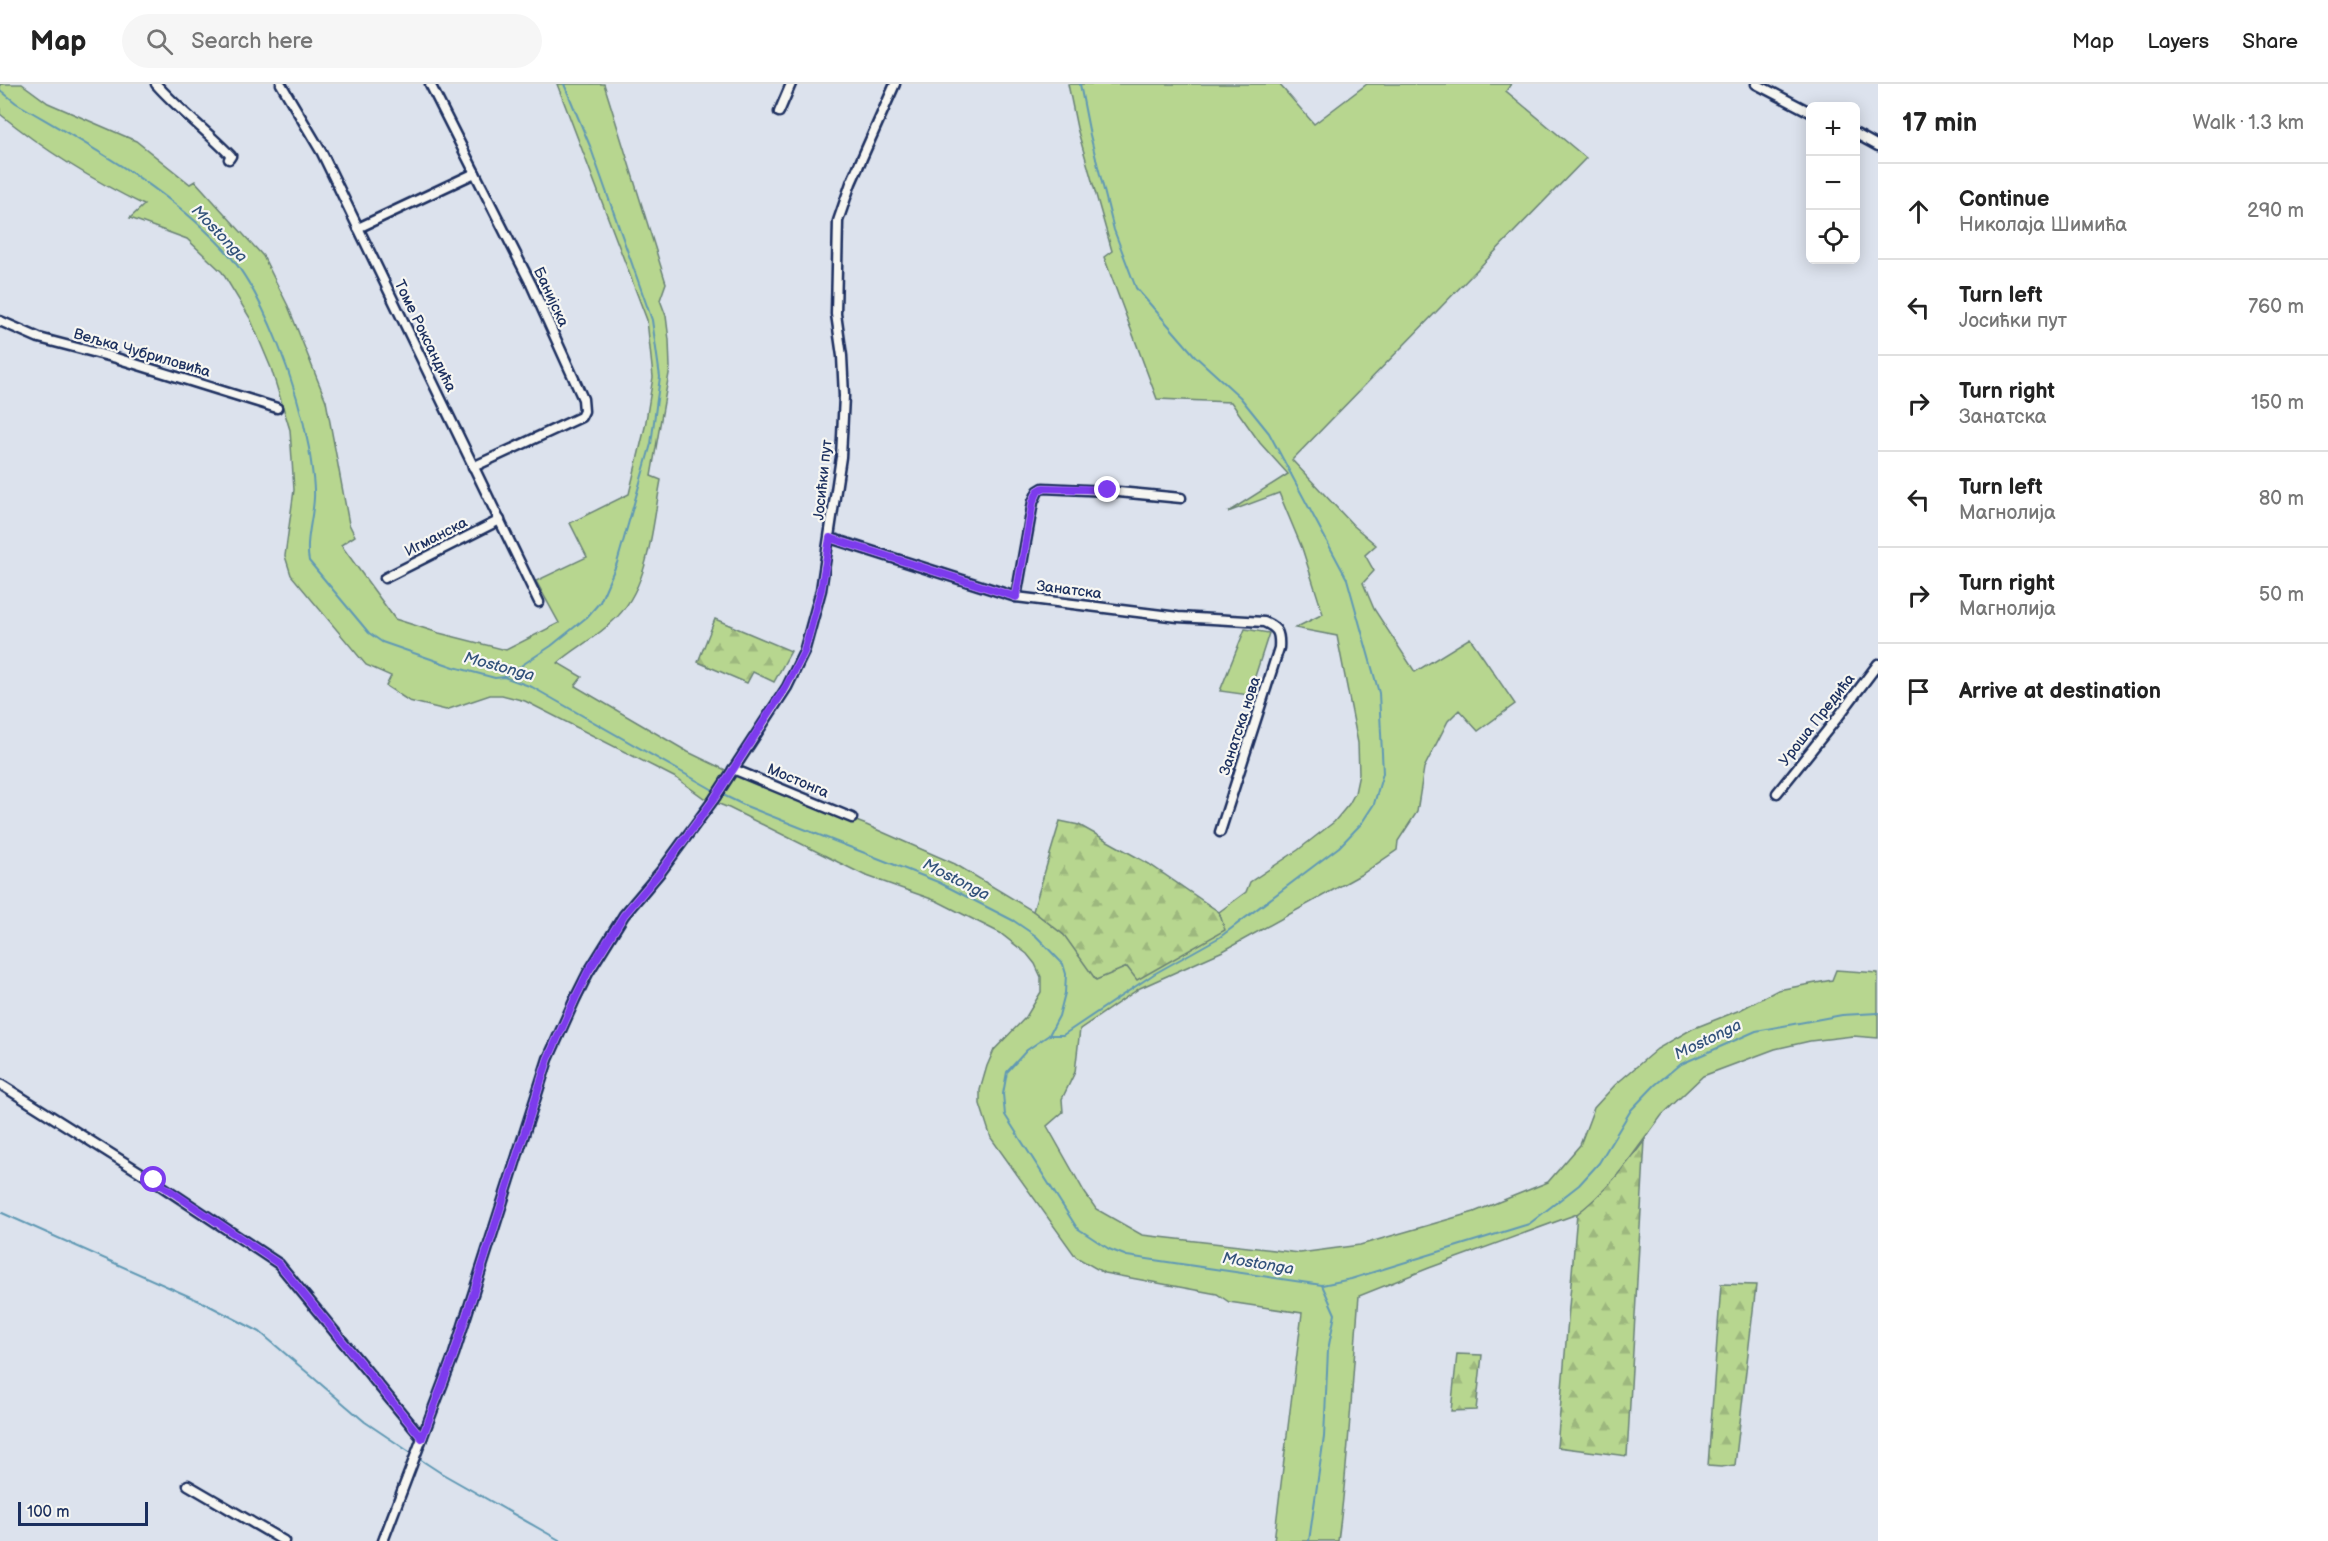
<!DOCTYPE html>
<meta charset="utf-8">
<style>
body{margin:0;font-family:"Balsamiq Sans",sans-serif;background:#f6f6f6;color:#222}
.controls{position:absolute;right:18px;top:18px;display:grid;overflow:hidden;border-radius:9px;box-shadow:0 3px 15px #0003}
.controls button{width:54px;height:54px;display:grid;place-items:center;padding:0;border:0;border-bottom:2px solid #e0e0e0;background:#fff;color:#222;font:30px sans-serif}
.scale{position:absolute;left:18px;bottom:15px;width:130px;box-sizing:border-box;padding-left:6px;border:3px solid #1b2f5e;border-top:0;font-size:16px;line-height:21px;white-space:nowrap;color:#1b2f5e;-webkit-text-stroke:4px #f6f6f2;paint-order:stroke}
.stop{position:absolute;width:18px;height:18px;margin:-14px;border:4px solid #7c3aed;border-radius:50%;background:#fff}
.stop.end{background:#7c3aed;border-color:#fff;box-shadow:0 2px 6px #0008}
.list{margin:0;padding:0;list-style:none}
h2{display:flex;justify-content:space-between;align-items:center;height:78px;margin:0;padding:0 24px;font-size:26px}
h2 small{font-size:20px;font-weight:400;color:#767676}
.list li{display:grid;grid-template-columns:39px 1fr auto;gap:18px;align-items:center;box-sizing:border-box;height:96px;padding:0 24px;border-top:2px solid #e0e0e0}
.list b{display:block;font-size:22px;white-space:nowrap}
.list p{margin:0;font-size:20px;white-space:nowrap;color:#767676}
.list em{font-size:20px;font-style:normal;color:#767676}
.icon{flex:none;width:33px;height:33px;fill:none;stroke:currentColor;stroke-width:2;stroke-linecap:round;stroke-linejoin:round}
.map{position:relative;flex:none;width:1878px;height:1457px;overflow:hidden}
header{display:flex;align-items:center;gap:36px;box-sizing:border-box;height:84px;padding:0 30px;background:#fff;border-bottom:2px solid #e0e0e0}
header strong{font-size:28px}
nav{display:flex;gap:33px;margin-inline-start:auto;font-size:21px}
.search{width:420px;height:54px;background:#f6f6f6;display:flex;align-items:center;gap:15px;box-sizing:border-box;padding:0 21px;border-radius:33px;color:#767676;font-size:22px}
main{display:flex}
aside{flex:1;background:#fff}
.map>svg:first-child{display:block}
</style>
<header>
<strong>Map</strong>
<div class="search"><svg class="icon" aria-label="search" viewBox="0 0 24 24"><circle cx="10" cy="10" r="6"/><path d="M15 15l6 6"/></svg>Search here</div>
<nav><a>Map</a><a>Layers</a><a>Share</a></nav>
</header>
<main>
<div class="map">
<svg width="1878" height="1457" viewBox="0 0 1878 1457">
<defs>
<pattern id="forest-firs" width="22" height="20" patternUnits="userSpaceOnUse" patternTransform="scale(1.5)"><rect width="22" height="20" fill="#b7d68f"/><path d="M5 1l3.5 6h-7zM16 11l3.5 6h-7z" fill="#9db87e"/></pattern>
</defs>
<rect width="100%" height="100%" fill="#dce2ed"/>
<filter id="ink" filterUnits="userSpaceOnUse"><feTurbulence type="fractalNoise" baseFrequency=".0167" numOctaves="2"/><feDisplacementMap in="SourceGraphic" scale="12" xChannelSelector="R" yChannelSelector="G"/><feConvolveMatrix kernelMatrix="1 2 1 2 8 2 1 2 1" color-interpolation-filters="sRGB"/></filter>
<g filter="url(#ink)">
<g fill="#b7d68f" stroke="#698276" stroke-width="1.5">
<path d="M0,0H22L48,19L136,57L190,100L195,97L263,172L288,222L326,317L349,440L355,452L341,461L395,535L439,549L506,566L559,539L536,497L587,473L570,439L629,410L645,343L653,293L647,236L557,0H604L666,199L660,216L666,232L669,256L670,284L651,392L661,396C652,442 650,504 613,537C597,553 575,564 558,579L582,593L575,602L688,668L742,694L864,740L955,780L1033,827L1064,851L1127,883L1224,846L1219,828L1246,808L1250,798L1298,766L1334,738L1349,720L1355,709L1359,690L1358,659L1337,552L1295,544L1323,530L1302,464L1279,409L1228,428L1288,390L1260,359L1231,318L1157,315L1104,173L1112,167L1077,44L1068,0H1279L1314,40L1367,0H1511L1506,7L1586,74L1292,376L1354,442L1376,461L1365,471L1374,487L1363,499L1374,525L1415,588L1470,554L1515,620L1478,647L1459,626L1448,637L1424,684L1417,728L1398,757L1397,766L1362,790L1223,867L1140,904L1080,945L1075,988L1062,1015L1063,1028L1047,1042L1085,1109L1096,1125L1142,1151L1300,1169L1360,1161L1474,1128L1548,1098L1580,1061L1594,1024L1615,1001L1657,965L1692,945L1740,926L1778,906L1832,896L1836,886L1878,889V954L1853,952L1810,957L1775,965L1703,992L1662,1031L1612,1099L1597,1115L1577,1130L1429,1184L1359,1212C1352,1294 1349,1376 1338,1457H1274L1302,1229L1229,1218L1217,1210L1104,1189L1076,1173L991,1054L980,1020V1006L987,982L994,966L1026,933L1041,908V893L1035,880L1027,870L1000,849L937,817L864,791L729,724L704,714L676,694L525,617L502,611H490L446,626L409,617L386,602L391,592L366,581L291,491L285,472L294,406L290,346L271,284L250,234L222,188L187,155L130,134L144,121C92,96 44,66 0,30Z"/>
<polygon points="1245,545 1269,549 1249,611 1220,607"/>
</g>
<g fill="url(#forest-firs)" stroke="#698276" stroke-width="1.5">
<polygon points="715,535 791,567 774,598 753,588 747,599 698,578"/>
<polygon points="1060,737 1079,741 1149,780 1219,828 1225,846 1137,896 1127,883 1096,896 1064,851 1033,827"/>
<path d="M1645,1056L1627,1372L1557,1363L1577,1130C1604,1109 1624,1084 1645,1056Z"/>
<polygon points="1721,1200 1756,1201 1735,1381 1721,1383 1708,1382"/>
<polygon points="1457,1270 1482,1271 1476,1326 1451,1327"/>
</g>
<g fill="none" stroke-linecap="round" stroke-linejoin="round">
<g stroke="#6199b4" stroke-width="2">
<path d="M0,6L16,19C89,62 165,102 224,165C265,209 298,306 309,364C311,380 315,399 314,414C313,435 305,457 309,477L369,549L382,558L454,583L495,594L504,593L532,603L715,707"/>
<polyline points="504,593 551,562 587,533 600,518 617,479 651,360 660,293 652,236 590,62 564,0"/>
<polyline points="721,710 746,722 938,798 1014,837 1036,852 1063,880 1066,890 1065,909 1059,932 1049,951 1027,966 1007,988 1003,1010 1005,1031 1077,1144 1109,1165 1127,1172 1322,1201 1351,1195 1529,1140 1579,1101 1599,1079 1631,1026 1655,1001 1679,981 1756,947 1842,931 1878,929"/>
<polyline points="1050,951 1063,951 1154,890 1220,853 1339,763 1361,740 1374,720 1383,689 1379,609 1347,495 1269,349 1240,313 1195,272 1136,204 1114,146 1090,51 1080,0"/>
<polyline points="0,1128 204,1219 260,1248 365,1338 414,1371"/>
<polyline points="418,1374 441,1389 561,1457"/>
<polyline points="1309,1457 1324,1353 1328,1266 1335,1230 1322,1201"/>
</g>
<g stroke="#1b2f5e" stroke-width="13">
<g id="street">
<path d="M156,0C179,26 207,47 231,72L229,75"/>
<polyline points="281,0 322,69 539,518"/>
<polyline points="430,0 531,200 583,315 584,327 581,333 473,383"/>
<polyline points="1756,0 1810,28"/>
<polyline points="779,28 791,0"/>
<polyline points="1856,50 1878,62"/>
<polyline points="358,144 475,89"/>
<polyline points="0,237 39,254 116,274 277,324"/>
<path d="M830,454L1016,513L1178,533L1264,538C1278,544 1280,549 1279,564L1220,748"/>
<polyline points="385,494 500,436"/>
<polyline points="1016,513 1033,418 1038,407 1043,404 1108,407 1181,414"/>
<polyline points="733,685 852,734"/>
<polyline points="1777,709 1838,633 1878,580"/>
<polyline points="0,1000 154,1097 279,1180 422,1354"/>
<polyline points="188,1401 284,1457"/>
<polyline points="383,1457 454,1270 548,975 575,915 588,889 624,831 662,786 714,715 787,603 804,568 821,506 841,373 844,312 842,272 836,230 838,137 851,99 895,0"/>
</g>
</g>
<use href="#street" stroke="#f6f6f2" stroke-width="8"/>
</g>
</g>
<g fill="none" stroke-linecap="round" stroke-linejoin="round" filter="url(#ink)">
<polyline stroke="#7c3aed" stroke-width="8" points="154,1096 279,1180 422,1354 454,1270 548,975 575,915 588,888 624,831 662,786 714,715 786,603 804,568 821,506 830,454 1016,513 1033,418 1038,407 1043,404 1108,406"/>
</g>
<g text-anchor="middle" dominant-baseline="central" stroke-width="4.5" stroke-linejoin="round" paint-order="stroke">
<g font-size="15" fill="#1b2f5e" stroke="#f6f6f2">
<text transform="translate(551 213) rotate(65)">Банијска</text>
<text transform="translate(425 252) rotate(64)">Томе Роксандића</text>
<text transform="translate(142 269) rotate(16)">Вељка Чубриловића</text>
<text transform="translate(823 396) rotate(-84)">Јосићки пут</text>
<text transform="translate(436 453) rotate(-27)">Игманска</text>
<text transform="translate(1069 506) rotate(7)">Занатска</text>
<text transform="translate(1817 636) rotate(-52)">Уроша Предића</text>
<text transform="translate(1240 642) rotate(-72)">Занатска нова</text>
<text transform="translate(798 697) rotate(23)">Мостонга</text>
</g>
<g font-size="16" font-style="italic" fill="#32527b" stroke="#f6f6f2">
<text transform="translate(219 150) rotate(46)">Mostonga</text>
<text transform="translate(499 583) rotate(15)">Mostonga</text>
<text transform="translate(956 796) rotate(27)">Mostonga</text>
<text transform="translate(1708 956) rotate(-26)">Mostonga</text>
<text transform="translate(1258 1180) rotate(9)">Mostonga</text>
</g>
</g>
</svg>
<div class="controls">
<button>+</button>
<button>−</button>
<button><svg class="icon" aria-label="locate" viewBox="0 0 24 24"><circle cx="12" cy="12" r="6"/><path d="M12 2v4M12 18v4M2 12h4M18 12h4"/></svg></button>
</div>
<div class="scale">100 m</div>
<div class="stop" style="left:154px;top:1096px"></div>
<div class="stop end" style="left:1108px;top:406px"></div>
</div>
<aside>
<h2>17 min<small>Walk · 1.3 km</small></h2>
<ul class="list">
<li><svg class="icon" aria-label="ahead" viewBox="0 0 24 24"><path d="M12 20V5M6 11l6-6 6 6"/></svg><div><b>Continue</b><p>Николаја Шимића</p></div><em>290 m</em></li>
<li><svg class="icon" aria-label="left" viewBox="0 0 24 24"><path d="M17 20v-9H6M10 6l-5 5 5 5"/></svg><div><b>Turn left</b><p>Јосићки пут</p></div><em>760 m</em></li>
<li><svg class="icon" aria-label="right" viewBox="0 0 24 24"><path d="M7 20v-9h11M14 6l5 5-5 5"/></svg><div><b>Turn right</b><p>Занатска</p></div><em>150 m</em></li>
<li><svg class="icon" aria-label="left" viewBox="0 0 24 24"><path d="M17 20v-9H6M10 6l-5 5 5 5"/></svg><div><b>Turn left</b><p>Магнолија</p></div><em>80 m</em></li>
<li><svg class="icon" aria-label="right" viewBox="0 0 24 24"><path d="M7 20v-9h11M14 6l5 5-5 5"/></svg><div><b>Turn right</b><p>Магнолија</p></div><em>50 m</em></li>
<li><svg class="icon" aria-label="arrive" viewBox="0 0 24 24"><path d="M6 21V4h12l-3 4 3 4H6"/></svg><div><b>Arrive at destination</b></div></li>
</ul>
</aside>
</main>
